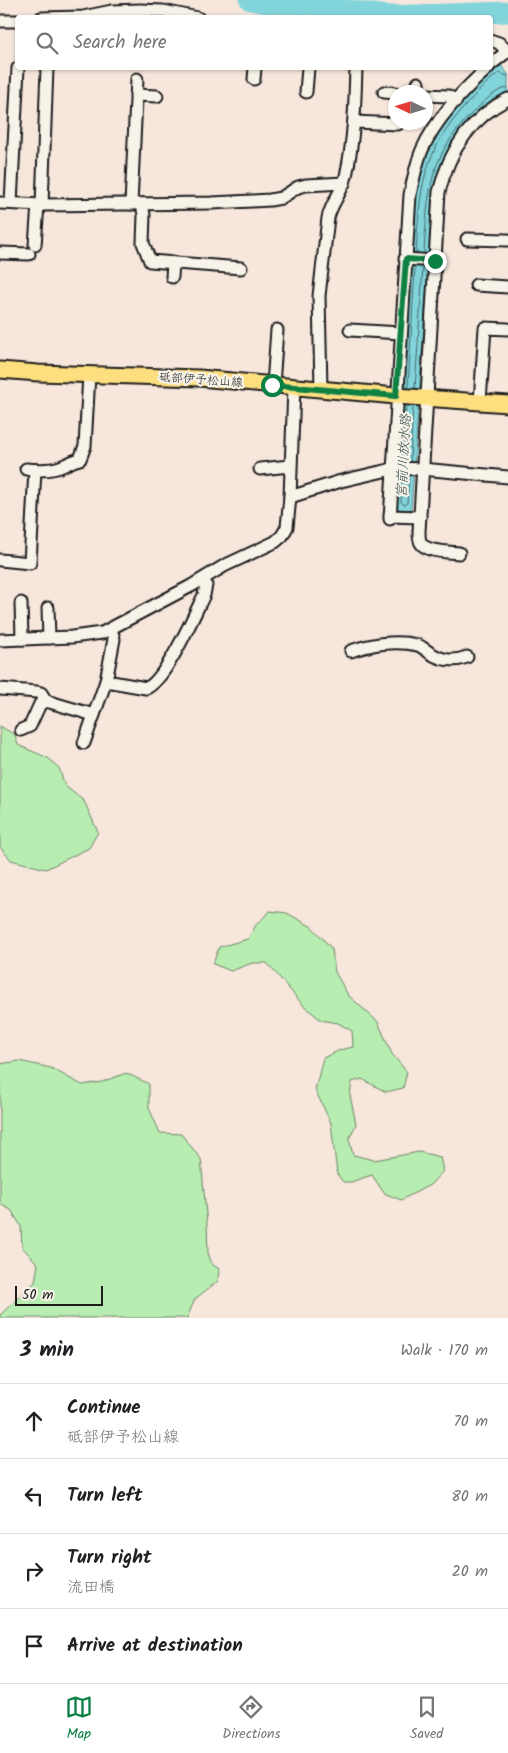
<!DOCTYPE html>
<meta charset="utf-8">
<style>
body{margin:0;font-family:Kalam,"Klee One",sans-serif;background:#f6f6f6;color:#202124}
.compass{position:absolute;left:388px;top:85px;width:45px;height:45px;border-radius:50%;background:#fff;box-shadow:0 1px 4px #0004;rotate:274deg}
.scale{position:absolute;left:15px;bottom:12px;width:88px;box-sizing:border-box;padding-left:5px;border:2px solid #1c1c1c;border-top:0;font-size:14px;line-height:18px;white-space:nowrap;color:#1c1c1c;-webkit-text-stroke:4px #f7f3e8;paint-order:stroke}
.stop{position:absolute;width:15px;height:15px;margin:-11px;border:4px solid #0b8043;border-radius:50%;background:#fff}
.stop.end{background:#0b8043;border-color:#fff;box-shadow:0 1px 5px #0008}
.list{margin:0;padding:0;list-style:none}
h2{display:flex;justify-content:space-between;align-items:center;height:65px;margin:0;padding:0 20px;font-size:21px}
h2 small{font-size:16px;font-weight:400;color:#757577}
.list li{display:grid;grid-template-columns:32px 1fr auto;gap:15px;align-items:center;box-sizing:border-box;height:75px;padding:0 20px;border-top:1px solid #e0e0e0}
.list b{display:block;font-size:19px;white-space:nowrap}
.list p{margin:0;font-size:16px;white-space:nowrap;color:#757577}
.list em{font-size:16px;font-style:normal;color:#757577}
.icon{flex:none;width:28px;height:28px;fill:none;stroke:currentColor;stroke-width:2;stroke-linecap:round;stroke-linejoin:round}
.map{position:relative;flex:none;width:508px;height:1318px;overflow:hidden}
.search{position:absolute;background:#fff;box-shadow:0 1px 4px #0004;left:15px;right:15px;top:15px;height:55px;display:flex;align-items:center;gap:12px;box-sizing:border-box;padding:0 18px;border-radius:5px;color:#757577;font-size:19px}
.sheet{height:365px;background:#fff}
nav{display:flex;justify-content:space-around;align-items:center;box-sizing:border-box;height:70px;border-top:1px solid #e0e0e0;background:#fff;font-size:14px;color:#757577}
nav a{display:grid;justify-items:center;gap:2px}
nav .on{color:#0b8043}
.map>svg:first-child{display:block}
</style>
<div class="map">
<svg width="508" height="1318" viewBox="0 0 508 1318">
<rect width="100%" height="100%" fill="#f7e6dc"/>
<filter id="ink" filterUnits="userSpaceOnUse"><feTurbulence type="fractalNoise" baseFrequency=".02" numOctaves="2"/><feDisplacementMap in="SourceGraphic" scale="10" xChannelSelector="R" yChannelSelector="G"/><feConvolveMatrix kernelMatrix="1 2 1 2 8 2 1 2 1" color-interpolation-filters="sRGB"/></filter>
<g filter="url(#ink)">
<g fill="#b7edb0" stroke="#6a8466">
<polygon points="0,726 15,735 18,745 48,758 59,768 65,786 84,801 98,832 89,848 46,869 11,860 0,847"/>
<polygon points="270,911 287,913 312,927 332,949 335,972 348,995 378,1022 392,1054 407,1072 403,1088 386,1092 362,1079 352,1082 350,1095 356,1124 349,1139 353,1155 374,1160 419,1152 440,1157 443,1171 430,1185 401,1200 384,1193 372,1175 351,1182 343,1182 337,1174 331,1123 315,1090 323,1058 340,1050 353,1047 352,1031 338,1023 321,1020 303,1005 267,963 252,963 231,971 213,964 219,947 248,939 256,925"/>
<polygon points="19,1061 51,1068 82,1085 102,1082 126,1073 149,1084 149,1108 160,1133 181,1134 201,1159 207,1225 208,1253 212,1264 219,1269 218,1281 195,1299 187,1318 0,1318 0,1315 35,1282 38,1264 22,1247 21,1226 11,1210 0,1204 0,1064"/>
</g>
<path fill="#82d4db" stroke="#598a8f" d="M501,65L508,74V92C461,121 439,155 432,210L411,510L395,509L414,203C422,146 455,98 501,65Z"/>
<g fill="none" stroke-linecap="round" stroke-linejoin="round">
<g stroke="#456668" stroke-width="1">
<path d="M416,253C420,189 421,155 466,105C476,94 486,82 499,73L508,76"/>
<path d="M424,253C428,190 428,156 476,109C485,101 496,89 508,88"/>
<polyline points="408,388 415,267"/>
<polyline points="415,389 423,267"/>
<polyline points="403,461 406,406"/>
<polyline points="410,462 413,406"/>
<polyline points="402,475 401,502 404,505 407,503 409,475"/>
</g>
<polyline stroke="#82d4db" stroke-width="21" points="250,0 267,3 313,5 387,16 508,12"/>
<g stroke="#1c1c1c" stroke-width="15">
<g id="minor">
<polyline points="41,18 83,17 112,11 140,10 163,11 198,18"/>
<polyline points="0,21 18,21"/>
<polyline points="490,40 499,43 508,52"/>
<polyline points="490,65 508,51"/>
<polyline points="254,79 255,68"/>
<polyline points="306,92 308,68"/>
<polyline points="384,92 396,93"/>
<polyline points="418,92 418,83"/>
<polyline points="136,95 157,96"/>
<polyline points="426,95 448,96 456,101"/>
<polyline points="354,122 398,124"/>
<polyline points="0,203 42,205 212,203 270,200 281,198 298,187 306,185 344,183"/>
<polyline points="11,203 18,68"/>
<polyline points="131,204 137,79"/>
<polyline points="142,204 144,215 143,243 150,261 241,268"/>
<polyline points="42,205 47,68"/>
<polyline points="467,239 508,240"/>
<polyline points="35,245 38,205"/>
<polyline points="0,253 29,254"/>
<polyline points="405,259 435,261"/>
<polyline points="172,277 173,263"/>
<polyline points="476,285 508,287"/>
<polyline points="350,330 401,333"/>
<polyline points="273,385 277,330"/>
<path d="M321,389L319,296L328,218C331,203 343,191 346,176C354,140 355,103 356,68"/>
<polyline points="480,402 485,328 508,329"/>
<path d="M26,469C37,470 49,471 60,467C68,464 71,461 80,459L85,446L89,375"/>
<polyline points="260,469 290,466"/>
<polyline points="290,497 341,481 397,468 422,469 508,477"/>
<polyline points="390,516 420,517"/>
<path d="M390,519L410,195C413,180 416,164 422,150C435,120 464,89 488,68"/>
<path d="M459,553C450,552 426,552 421,543C419,540 419,536 419,532L439,192C449,152 470,118 508,99"/>
<polyline points="0,560 30,563 35,470"/>
<polyline points="21,603 22,639"/>
<polyline points="48,608 49,638"/>
<polyline points="0,640 72,637 102,633 191,586 224,566 275,542 282,536 287,527 290,497 294,387"/>
<path d="M351,651C370,644 396,640 417,645C421,646 426,650 430,653C443,661 454,662 467,657"/>
<path d="M106,681L146,688C165,682 194,615 204,595L206,585L204,579"/>
<polyline points="0,689 37,692 41,693 46,701"/>
<polyline points="21,730 30,726 40,704 46,701 94,715"/>
<polyline points="84,743 106,681 114,639 111,629"/>
</g>
</g>
<g stroke="#1c1c1c" stroke-width="19">
<polyline id="major" points="0,370 38,373 199,378 396,396 508,404"/>
</g>
<use href="#minor" stroke="#f7f3e8" stroke-width="11"/>
<use href="#major" stroke="#fedf80" stroke-width="15"/>
</g>
</g>
<g fill="none" stroke-linecap="round" stroke-linejoin="round" filter="url(#ink)">
<polyline stroke="#0b8043" stroke-width="6" points="272,385 396,396 406,259 435,261"/>
</g>
<g text-anchor="middle" dominant-baseline="central" stroke-width="4.5" stroke-linejoin="round" paint-order="stroke">
<g font-size="12" fill="#1c1c1c" stroke="#f7f3e8">
<text transform="translate(201 380) rotate(4)">砥部伊予松山線</text>
</g>
<g font-size="14" font-style="italic" fill="#3b5355" stroke="#f7f3e8">
<text transform="translate(404 456) rotate(-87)">宮前川放水路</text>
</g>
</g>
</svg>
<svg class="compass" viewBox="-18 -18 36 36"><path d="M0-13l5 13h-10z" fill="#e53935"/><path d="M0 13l5-13h-10z" fill="#757577"/></svg>
<div class="scale">50 m</div>
<div class="stop" style="left:272px;top:385px"></div>
<div class="stop end" style="left:435px;top:261px"></div>
<div class="search"><svg class="icon" aria-label="search" viewBox="0 0 24 24"><circle cx="10" cy="10" r="6"/><path d="M15 15l6 6"/></svg>Search here</div>
</div>
<section class="sheet">
<h2>3 min<small>Walk · 170 m</small></h2>
<ul class="list">
<li><svg class="icon" aria-label="ahead" viewBox="0 0 24 24"><path d="M12 20V5M6 11l6-6 6 6"/></svg><div><b>Continue</b><p>砥部伊予松山線</p></div><em>70 m</em></li>
<li><svg class="icon" aria-label="left" viewBox="0 0 24 24"><path d="M17 20v-9H6M10 6l-5 5 5 5"/></svg><div><b>Turn left</b></div><em>80 m</em></li>
<li><svg class="icon" aria-label="right" viewBox="0 0 24 24"><path d="M7 20v-9h11M14 6l5 5-5 5"/></svg><div><b>Turn right</b><p>流田橋</p></div><em>20 m</em></li>
<li><svg class="icon" aria-label="arrive" viewBox="0 0 24 24"><path d="M6 21V4h12l-3 4 3 4H6"/></svg><div><b>Arrive at destination</b></div></li>
</ul>
</section>
<nav>
<a class="on"><svg class="icon" aria-label="map" viewBox="0 0 24 24"><path d="M3 6l6-2 6 2 6-2v14l-6 2-6-2-6 2zM9 4v14M15 6v14"/></svg>Map</a>
<a><svg class="icon" aria-label="directions" viewBox="0 0 24 24"><path d="M12 3l9 9-9 9-9-9zM9 14v-3h6M13 9l2 2-2 2"/></svg>Directions</a>
<a><svg class="icon" aria-label="saved" viewBox="0 0 24 24"><path d="M7 4h10v16l-5-4-5 4z"/></svg>Saved</a>
</nav>
